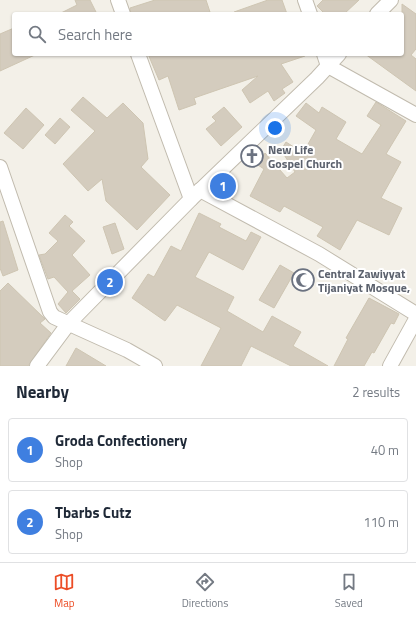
<!DOCTYPE html>
<style>
body{margin:0;font-family:"Titillium Web",sans-serif;background:#f6f6f7;color:#1f2937}
.you{position:absolute;left:275px;top:128px;width:14px;height:14px;margin:-10px;border:3px solid #fff;border-radius:50%;background:#1a73e8;box-shadow:0 0 0 6px #1a73e833}
.badge{display:grid;place-items:center;width:26px;height:26px;border-radius:50%;background:#ec4d26;color:#fff;font-size:13px;font-weight:700}
.pin{position:absolute;translate:-50% -50%;border:2px solid #fff;box-shadow:0 1px 4px #0006}
.list{margin:0;padding:0;list-style:none}
h2{display:flex;justify-content:space-between;align-items:center;height:52px;margin:0;padding:0 16px;font-size:17px}
h2 small{font-size:13px;font-weight:400;color:#747a83}
.list li{display:grid;grid-template-columns:26px 1fr auto;gap:12px;align-items:center;box-sizing:border-box;height:64px;margin:0 8px 8px;padding:0 8px;border:1px solid #e0e1e3;border-radius:4px}
.list b{display:block;font-size:15px;white-space:nowrap}
.list p{margin:0;font-size:13px;white-space:nowrap;color:#747a83}
.list em{font-size:13px;font-style:normal;color:#747a83}
.icon{flex:none;width:22px;height:22px;fill:none;stroke:currentColor;stroke-width:2;stroke-linecap:round;stroke-linejoin:round}
.map{position:relative;flex:none;width:416px;height:366px;overflow:hidden}
.search{position:absolute;background:#fff;box-shadow:0 1px 3px #0004;left:12px;right:12px;top:12px;height:44px;display:flex;align-items:center;gap:10px;box-sizing:border-box;padding:0 14px;border-radius:4px;color:#747a83;font-size:15px}
.sheet{height:196px;background:#fff}
nav{display:flex;justify-content:space-around;align-items:center;box-sizing:border-box;height:56px;border-top:1px solid #e0e1e3;background:#fff;font-size:11px;color:#747a83}
nav a{display:grid;justify-items:center;gap:2px}
nav .on{color:#ec4d26}
.map>svg:first-child{display:block}
</style>
<div class="map">
<svg width="416" height="366" viewBox="0 0 416 366">
<rect width="100%" height="100%" fill="#f3f0e8"/>
<g fill="#d4ccbe" stroke="#cec5b2">
<polygon points="75,0 90,0 97,14 59,14 77,5"/>
<polygon points="155,0 206,0 210,12 203,14 131,14 130,8"/>
<polygon points="268,0 282,0 287,14 234,14 234,12"/>
<polygon points="323,0 359,0 344,14 325,14 317,6"/>
<polygon points="402,4 416,14 416,49 411,55 416,59 416,91 365,54 402,54"/>
<polygon points="14,28 14,54 37,54 0,71 0,34"/>
<polygon points="148,54 305,54 305,56 281,64 293,82 282,89 285,93 274,101 268,91 250,103 242,90 258,76 194,98 196,104 179,110 168,76 159,80"/>
<polygon points="83,97 107,118 123,103 143,123 148,159 141,167 170,195 137,230 106,201 102,179 88,191 63,164 95,131 71,110"/>
<polygon points="376,102 406,121 386,154 401,162 381,198 402,208 389,235 357,220 340,250 317,236 323,227 284,206 280,212 250,196 264,169 258,165 265,153 287,178 295,172 281,150 286,142 303,153 316,130 296,116 306,103 319,113 322,107 346,122 336,139 362,154 381,125 367,116"/>
<polygon points="224,107 242,127 221,146 206,129 216,121 212,117"/>
<polygon points="26,108 44,125 23,149 4,133"/>
<polygon points="60,118 70,127 55,144 45,135"/>
<polygon points="199,213 221,224 219,227 246,241 251,232 261,237 243,270 209,252 195,277 234,297 227,311 263,332 272,316 301,332 293,346 328,366 291,366 251,346 241,366 201,366 221,328 177,305 165,321 132,298 148,274 154,277 171,246 181,251"/>
<polygon points="65,215 73,222 69,226 85,241 72,255 90,275 72,291 80,299 66,313 58,304 68,292 54,277 48,279 39,255 45,254 58,241 49,233"/>
<polygon points="3,221 18,270 3,276 0,268 0,222"/>
<polygon points="115,223 124,249 112,254 103,227"/>
<polygon points="280,265 294,273 274,308 259,300"/>
<polygon points="8,283 45,319 40,323 51,333 28,366 0,366 0,291"/>
<polygon points="369,298 399,314 394,324 391,323 374,353 372,352 364,366 334,366 348,339 346,338"/>
<polygon points="76,348 106,366 66,366"/>
</g>
<g fill="none" stroke-linecap="round" stroke-linejoin="round">
<g stroke="#c1bbae" stroke-width="16">
<g id="minor">
<polyline points="118,0 123,14"/>
<polyline points="305,0 310,14"/>
<polyline points="377,14 391,0"/>
<polyline points="138,54 191,199"/>
<polyline points="324,54 328,66 416,115"/>
<polyline points="0,167 50,312 54,317 127,350 155,366"/>
<polyline points="200,190 319,254 416,314"/>
<polyline points="37,366 69,323 191,199 317,78 339,54"/>
<polyline points="390,366 416,319"/>
</g>
</g>
<use href="#minor" stroke="#fff" stroke-width="14"/>
</g>
<defs>
<g id="church-ring" transform="scale(1.15)"><circle r="9.5" fill="#fff" stroke="#6b7280" stroke-width="1.5"/><path d="M-1.2-6h2.4v3.5h3.3v2.4h-3.3V6h-2.4V-.1h-3.3v-2.4h3.3Z" fill="#6b7280"/></g>
<g id="mosque-ring" transform="scale(1.15)"><circle r="9.5" fill="#fff" stroke="#6b7280" stroke-width="1.5"/><path d="M3.5-4.9A6 6 0 1 0 3.5 4.9A5 5 0 1 1 3.5-4.9Z" fill="#6b7280"/></g>
</defs>
<g fill-rule="evenodd">
<use href="#church-ring" x="252" y="156"/>
<use href="#mosque-ring" x="303" y="280"/>
</g>
<g text-anchor="middle" dominant-baseline="central" stroke-width="4" stroke-linejoin="round" paint-order="stroke">
<g font-size="12" font-weight="bold" fill="#5b616d" stroke="#fff" text-anchor="start">
<text x="268" y="149">New Life<tspan x="268" dy="14">Gospel Church</tspan></text>
<text x="318" y="273">Central Zawiyyat<tspan x="318" dy="14">Tijaniyat Mosque,</tspan></text>
</g>
</g>
</svg>
<div class="you"></div>
<div class="pin badge" style="left:223px;top:186px;background:#3f7fe0">1</div>
<div class="pin badge" style="left:110px;top:282px;background:#3f7fe0">2</div>
<div class="search"><svg class="icon" aria-label="search" viewBox="0 0 24 24"><circle cx="10" cy="10" r="6"/><path d="M15 15l6 6"/></svg>Search here</div>
</div>
<section class="sheet">
<h2>Nearby<small>2 results</small></h2>
<ul class="list">
<li><span class="badge" style="background:#3f7fe0">1</span><div><b>Groda Confectionery</b><p>Shop</p></div><em>40 m</em></li>
<li><span class="badge" style="background:#3f7fe0">2</span><div><b>Tbarbs Cutz</b><p>Shop</p></div><em>110 m</em></li>
</ul>
</section>
<nav>
<a class="on"><svg class="icon" aria-label="map" viewBox="0 0 24 24"><path d="M3 6l6-2 6 2 6-2v14l-6 2-6-2-6 2zM9 4v14M15 6v14"/></svg>Map</a>
<a><svg class="icon" aria-label="directions" viewBox="0 0 24 24"><path d="M12 3l9 9-9 9-9-9zM9 14v-3h6M13 9l2 2-2 2"/></svg>Directions</a>
<a><svg class="icon" aria-label="saved" viewBox="0 0 24 24"><path d="M7 4h10v16l-5-4-5 4z"/></svg>Saved</a>
</nav>
